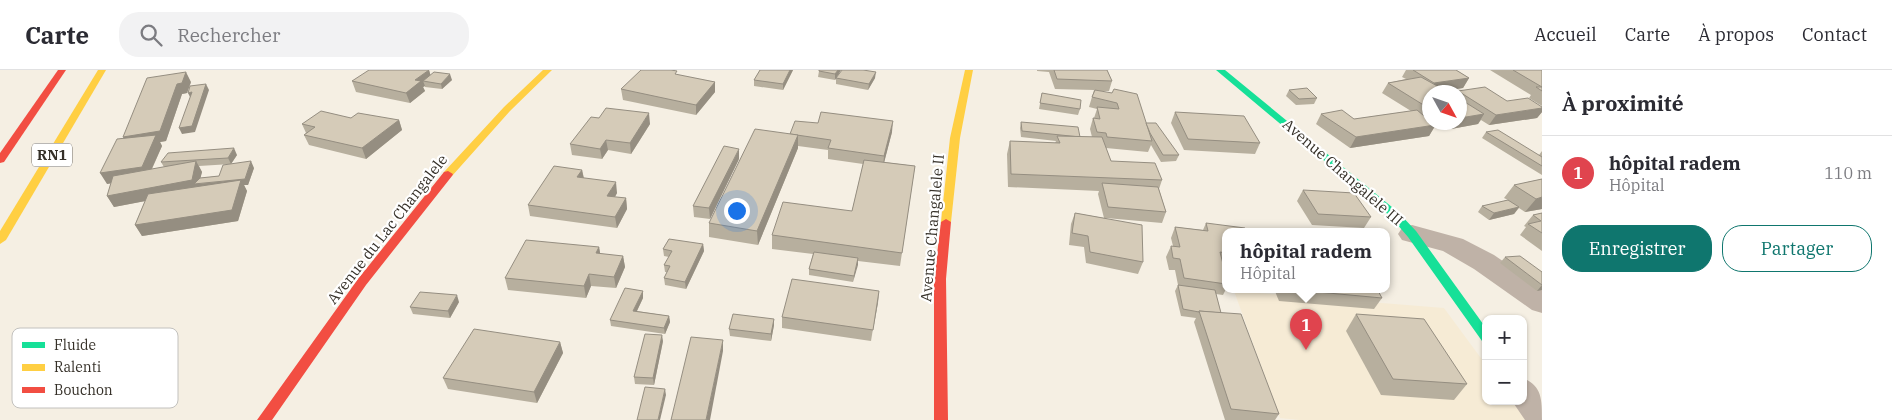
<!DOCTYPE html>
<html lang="fr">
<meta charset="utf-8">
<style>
body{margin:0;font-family:"IBM Plex Serif",serif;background:#f2f2f3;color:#2b2b33}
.controls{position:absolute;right:15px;bottom:15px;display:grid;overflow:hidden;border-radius:10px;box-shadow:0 1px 4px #0004}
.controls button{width:45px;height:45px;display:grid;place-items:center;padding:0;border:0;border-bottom:1px solid #e1e1e2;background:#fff;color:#2b2b33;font:25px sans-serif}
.compass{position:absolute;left:1422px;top:15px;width:45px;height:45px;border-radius:50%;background:#fff;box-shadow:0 1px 4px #0004;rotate:130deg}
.you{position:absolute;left:736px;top:140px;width:18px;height:18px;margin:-12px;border:4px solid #fff;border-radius:50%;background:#1a73e8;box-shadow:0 0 0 8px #1a73e833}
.badge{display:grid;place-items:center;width:32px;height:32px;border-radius:50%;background:#0f766e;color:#fff;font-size:16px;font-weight:700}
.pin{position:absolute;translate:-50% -41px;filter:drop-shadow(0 1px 2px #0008)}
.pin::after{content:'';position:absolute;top:26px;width:18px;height:15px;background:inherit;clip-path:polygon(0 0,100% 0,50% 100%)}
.popup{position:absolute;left:1222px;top:158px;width:168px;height:65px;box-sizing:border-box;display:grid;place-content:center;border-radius:10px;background:#fff;filter:drop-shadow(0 1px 4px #0005);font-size:16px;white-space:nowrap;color:#7c7c81}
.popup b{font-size:19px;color:#2b2b33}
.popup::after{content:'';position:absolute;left:50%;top:100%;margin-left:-10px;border:10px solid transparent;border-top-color:#fff}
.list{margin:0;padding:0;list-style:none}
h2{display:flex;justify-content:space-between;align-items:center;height:65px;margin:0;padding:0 20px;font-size:21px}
h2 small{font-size:16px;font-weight:400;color:#7c7c81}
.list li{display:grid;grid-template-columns:32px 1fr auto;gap:15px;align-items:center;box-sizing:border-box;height:75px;padding:0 20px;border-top:1px solid #e1e1e2}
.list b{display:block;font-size:19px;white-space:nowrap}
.list p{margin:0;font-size:16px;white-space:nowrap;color:#7c7c81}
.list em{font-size:16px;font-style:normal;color:#7c7c81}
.actions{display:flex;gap:10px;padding:15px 20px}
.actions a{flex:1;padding:11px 0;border:1px solid #0f766e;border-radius:20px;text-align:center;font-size:18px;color:#0f766e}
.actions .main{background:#0f766e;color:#fff}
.icon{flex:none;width:28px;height:28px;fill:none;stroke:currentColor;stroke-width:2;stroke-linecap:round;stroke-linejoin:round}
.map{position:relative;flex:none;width:1542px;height:350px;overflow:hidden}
header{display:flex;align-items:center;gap:30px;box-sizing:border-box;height:70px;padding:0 25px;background:#fff;border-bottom:1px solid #e1e1e2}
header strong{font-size:24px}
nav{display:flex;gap:28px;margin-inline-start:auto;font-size:18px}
.search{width:350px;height:45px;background:#f2f2f3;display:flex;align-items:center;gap:12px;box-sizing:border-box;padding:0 18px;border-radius:20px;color:#7c7c81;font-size:19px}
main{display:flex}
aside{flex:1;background:#fff}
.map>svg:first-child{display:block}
</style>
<header>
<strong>Carte</strong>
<div class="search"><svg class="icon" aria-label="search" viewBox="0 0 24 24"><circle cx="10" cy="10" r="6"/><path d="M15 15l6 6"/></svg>Rechercher</div>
<nav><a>Accueil</a><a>Carte</a><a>À propos</a><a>Contact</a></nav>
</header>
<main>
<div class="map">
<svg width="1542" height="350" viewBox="0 0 1542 350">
<rect width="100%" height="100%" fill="#f5efe3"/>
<polygon fill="#f6ebd5" points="1234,221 1444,238 1486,295 1486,331 1512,331 1526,350 1299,350 1280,348"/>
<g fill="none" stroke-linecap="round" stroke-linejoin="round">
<g fill="#bfb2a7" fill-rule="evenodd">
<polygon points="1412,155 1463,169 1494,185 1542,218 1542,243 1532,240 1474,199 1443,181 1402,170 1398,164 1402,158"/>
<path d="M1523,308C1542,316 1542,329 1542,350H1525L1512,331H1523Z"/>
</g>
<polygon fill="#16e098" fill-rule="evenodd" points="1216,0 1225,0 1398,142 1416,161 1486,258 1486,273 1482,271 1408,167 1390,146"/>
<g fill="#ffcf43" fill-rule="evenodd">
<polygon points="98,0 106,0 6,170 0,174 0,161"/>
<polygon points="543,0 552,0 510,41 452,106 444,106 443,104 444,102 504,37"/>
<polygon points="965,0 973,0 960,68 951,152 946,155 941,152 950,68"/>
</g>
<g fill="#f24e42" fill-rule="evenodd">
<polygon points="58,0 66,0 4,92 0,93 0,83"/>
<polygon points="448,101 453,104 452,106 366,215 272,350 257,350 358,209 444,102"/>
<polygon points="946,149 951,152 946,209 948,350 934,350 934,209 941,152"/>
</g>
</g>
<g fill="#b7af9e">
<polygon points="429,0 430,5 452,10 442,19 425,17 425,16 423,17 425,21 410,33 356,22 352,11"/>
<polygon points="760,0 793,0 783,20 754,16 754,10"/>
<polygon points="841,0 835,10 818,7 819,1"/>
<polygon points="1037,0 1107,0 1112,11 1109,21 1099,21 1146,53 1179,85 1176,91 1161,92 1151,75 1148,82 1106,78 1111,91 1162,110 1159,119 1166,142 1162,153 1106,148 1143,192 1138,204 1086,193 1084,177 1069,175 1071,154 1075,143 1104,148 1098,124 1099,121 1008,117 1007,84 1010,71 1055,73 1056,71 1021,67 1020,58 1021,52 1080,67 1092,67 1090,59 1093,48 1094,48 1097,39 1089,37 1094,20 1055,19 1049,2 1037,1"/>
<polygon points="1406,0 1456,0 1469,8 1463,18 1430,22 1430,52 1460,52 1460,22 1457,22 1458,21 1507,31 1542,37 1542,42 1537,48 1489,55 1481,50 1478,54 1451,59 1444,54 1435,56 1429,66 1350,78 1316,54 1321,44 1354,49 1411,41 1382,23 1388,13 1406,9 1402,7"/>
<polygon points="1490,0 1542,0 1542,36 1529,28 1531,25"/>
<polygon points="678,5 715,12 715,22 696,45 623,30 621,19"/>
<polygon points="836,8 875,8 868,20 836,14"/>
<polygon points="191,12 187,23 182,24 166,71 160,72 162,76 152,99 164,97 161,92 237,85 231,94 199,96 202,102 200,108 219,106 254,98 248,115 244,115 247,121 238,151 142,166 135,155 145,131 114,137 107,126 111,113 107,114 123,68"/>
<polygon points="1289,20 1317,28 1314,34 1296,35 1286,26"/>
<polygon points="1042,23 1080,39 1078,45 1039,39"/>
<polygon points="1175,42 1260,73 1255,84 1184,80 1171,53"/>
<polygon points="351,48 399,50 402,60 366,89 309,75 304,65 306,63 302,54"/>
<polygon points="650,54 631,84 608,80 602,89 572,85 570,74"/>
<polygon points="892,62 884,92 915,96 900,196 858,191 853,212 809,205 809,199 813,184 772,179 772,165 852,141 863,94 828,89 828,80 798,76 798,78 758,175 709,167 709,153 790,64"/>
<polygon points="1486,62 1539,85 1542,81 1542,105 1482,68"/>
<polygon points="739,89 710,149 694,147 693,136"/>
<polygon points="582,100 584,108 617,123 615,127 626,128 627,139 617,158 530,146 528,135"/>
<polygon points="1542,109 1542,139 1525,142 1519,138 1514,144 1489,150 1478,142 1482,136 1508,130 1504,128 1514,115"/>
<polygon points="1303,120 1371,147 1364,158 1312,155 1297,131"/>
<polygon points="1542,143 1542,181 1520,165 1526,157 1524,156 1533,145"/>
<polygon points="1206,153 1226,161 1226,195 1223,195 1226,206 1226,219 1223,225 1216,224 1221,243 1279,344 1275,350 1225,350 1194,252 1196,248 1181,246 1175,221 1178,215 1175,200 1169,200 1166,187 1171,176 1173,176 1171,168 1175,157 1203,160"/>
<polygon points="703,174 704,181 686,219 665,215 664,208 667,202 665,202 664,195 669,187 664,186 663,179"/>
<polygon points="599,177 600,184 623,186 625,197 616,218 591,216 586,228 508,220 505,208"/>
<polygon points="1505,187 1542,202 1542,220 1537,221 1500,193"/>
<polygon points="1274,219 1377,219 1382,228 1374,239 1279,231"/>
<polygon points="643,221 643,228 637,241 669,246 670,252 665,264 611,256 610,250"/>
<polygon points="879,221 871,271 782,258 782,247"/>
<polygon points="459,232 450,248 413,244 410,237"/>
<polygon points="1356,244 1467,314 1454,330 1381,325 1346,261"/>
<polygon points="774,249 774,255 771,271 730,266 729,259"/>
<polygon points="663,271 654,315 635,314 634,307"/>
<polygon points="560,272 563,283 537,333 448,319 443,308"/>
</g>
<g fill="#958e81">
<polygon points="429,0 432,10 423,11 425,16 423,17 425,21 410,33 406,23 415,10"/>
<polygon points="790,0 793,0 783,20 783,14"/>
<polygon points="838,0 841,0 835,10 835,4"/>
<polygon points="186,2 191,12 187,23 182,24 166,71 160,72 162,76 148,107 107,114 100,103 129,78 123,67 177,14"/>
<polygon points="876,2 875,8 868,20 869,14"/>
<polygon points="450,4 452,10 442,19 441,14"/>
<polygon points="1469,8 1463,18 1428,23 1434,13"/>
<polygon points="715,12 715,22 696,45 696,35"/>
<polygon points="206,14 209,20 195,62 182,64 179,58"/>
<polygon points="192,22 191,29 188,23"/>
<polygon points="1542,38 1542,42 1537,48 1489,55 1496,45"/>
<polygon points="649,43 650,54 631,84 630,73"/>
<polygon points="1484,44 1478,54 1451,59 1456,52 1460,52 1460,48"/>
<polygon points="399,50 402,60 366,89 362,78"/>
<polygon points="893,51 892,62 883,97 884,86"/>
<polygon points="1437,52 1445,52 1444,54 1435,56 1429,66 1350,78 1356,67 1435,55"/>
<polygon points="798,65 798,78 758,175 757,161"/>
<polygon points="606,70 608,80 602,89 600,79"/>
<polygon points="234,78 237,85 231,94 228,88"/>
<polygon points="739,79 739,89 710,149 709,138"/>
<polygon points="196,91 202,102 199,114 245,109 251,91 254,98 248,115 244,115 247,121 238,151 142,166 135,155 198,121 114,137 107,126"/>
<polygon points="582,100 584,110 577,107"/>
<polygon points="616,112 617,123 609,137 607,126"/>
<polygon points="1542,127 1542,139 1525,142 1536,129"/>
<polygon points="626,128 627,139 617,158 615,147"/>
<polygon points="1519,137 1514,144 1489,150 1494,143"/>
<polygon points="703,174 704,181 686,219 685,212"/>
<polygon points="599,177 601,188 596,183"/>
<polygon points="623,186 625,197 616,218 614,207"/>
<polygon points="858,188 858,195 853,212 854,206"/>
<polygon points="589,204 591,216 586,228 584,216"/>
<polygon points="1542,215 1542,220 1537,221"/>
<polygon points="643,221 643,228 634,247 633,241"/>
<polygon points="879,221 878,233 871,271 873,260"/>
<polygon points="457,225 459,232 450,248 448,241"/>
<polygon points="669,246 670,252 665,264 664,258"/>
<polygon points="774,249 774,255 771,271 771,264"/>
<polygon points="662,265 663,271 654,315 653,308"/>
<polygon points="723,270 723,281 710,350 706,350"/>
<polygon points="560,272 563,283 537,333 534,322"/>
<polygon points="665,319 666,325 660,350 658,350"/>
</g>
<g fill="#d5cbb8" stroke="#958e81">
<polygon points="369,0 429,0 415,10 421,11 406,23 352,11"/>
<polygon points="641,0 671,0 677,1 675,4 715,12 696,35 621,19"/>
<polygon points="760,0 790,0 783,14 754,10"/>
<polygon points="819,0 838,0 835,4 819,1"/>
<polygon points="842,0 863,0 876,2 869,14 836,8"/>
<polygon points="1054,0 1107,0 1112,11 1057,9"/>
<polygon points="1413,0 1456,0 1469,8 1434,13"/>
<polygon points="1513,0 1542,0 1542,21 1536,17 1542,17"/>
<polygon points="186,2 182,13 177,14 160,61 123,67 147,8"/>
<polygon points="434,2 450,4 441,14 423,11"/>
<polygon points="1421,7 1448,22 1430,22 1430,39 1388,13"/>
<polygon points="206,14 192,56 179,58 192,22 188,23 190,16"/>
<polygon points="1485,17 1507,31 1528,28 1542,37 1542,38 1496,45 1458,21"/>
<polygon points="1307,18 1317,28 1299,29 1289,20"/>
<polygon points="1114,19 1137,24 1152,71 1107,67 1106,63 1097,62 1093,48 1100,49 1097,37 1119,39 1117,33 1092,27 1095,20 1112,23"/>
<polygon points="1042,23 1081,30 1080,39 1040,33"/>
<polygon points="1460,29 1484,44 1460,48"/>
<polygon points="606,38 649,43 630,73 606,70 600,79 570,74 591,47 599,48"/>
<polygon points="1342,40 1354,49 1417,40 1430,51 1430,52 1432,52 1435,55 1356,67 1321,44"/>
<polygon points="321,41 351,48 358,43 399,50 362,78 304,65 315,57 302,54"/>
<polygon points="821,42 893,51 884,86 828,78 831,70 790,64 795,51 818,53"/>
<polygon points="1175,42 1244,46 1260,73 1188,69"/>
<polygon points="1021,52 1078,57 1080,67 1022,61"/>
<polygon points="1146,53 1156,53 1179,85 1163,85 1150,63"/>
<polygon points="755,59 798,65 757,161 709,153"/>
<polygon points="1498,60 1542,87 1542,96 1486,62"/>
<polygon points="156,65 142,97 100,103 117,69"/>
<polygon points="1057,66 1102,67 1111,91 1155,93 1162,110 1011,104 1010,71 1060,73"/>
<polygon points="724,76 739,79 709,138 693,136"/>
<polygon points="234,78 228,88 161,92 168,83"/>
<polygon points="864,90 915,96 902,183 772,165 783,132 852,141"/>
<polygon points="196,91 192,110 107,126 113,106"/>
<polygon points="251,91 245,109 194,114 200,108 219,106 223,95"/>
<polygon points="554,96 582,100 577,107 616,112 607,126 626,128 615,147 528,135"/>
<polygon points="1542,109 1542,127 1536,129 1514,115"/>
<polygon points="241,110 232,140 135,155 148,124"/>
<polygon points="1102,113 1158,117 1166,142 1108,137"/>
<polygon points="1303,120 1354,123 1371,147 1318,144"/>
<polygon points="1508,130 1519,137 1494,143 1482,136"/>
<polygon points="1075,143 1142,155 1143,192 1090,182 1088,166 1072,163"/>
<polygon points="1542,143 1542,163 1528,154 1541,151 1533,145"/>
<polygon points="1206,153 1245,158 1246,161 1226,161 1226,183 1220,182 1226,206 1226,214 1184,208 1180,189 1173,188 1171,176 1180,177 1175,157 1208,161"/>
<polygon points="669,169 703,174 685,212 664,208 670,196 664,195 672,181 663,179"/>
<polygon points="526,170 599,177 596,183 623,186 614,207 589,204 584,216 505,208"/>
<polygon points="814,182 858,188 854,206 809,199"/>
<polygon points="1520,186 1542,202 1542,215 1505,187"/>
<polygon points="792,209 879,221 873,260 782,247"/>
<polygon points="1178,215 1215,220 1221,243 1199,241 1199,242 1183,239"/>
<polygon points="625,218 643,221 633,241 669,246 664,258 610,250"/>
<polygon points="1285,219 1377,219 1382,228"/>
<polygon points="420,222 457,225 448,241 410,237"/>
<polygon points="1199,241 1241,244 1279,344 1231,339"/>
<polygon points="733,244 774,249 771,264 729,259"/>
<polygon points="1356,244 1424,249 1467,314 1393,309"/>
<polygon points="474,259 560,272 534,322 443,308"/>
<polygon points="645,264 662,265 653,308 634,307"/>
<polygon points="691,267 723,270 706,350 671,350"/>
<polygon points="645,317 665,319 658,350 637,350"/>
</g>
<g text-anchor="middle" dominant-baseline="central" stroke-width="4.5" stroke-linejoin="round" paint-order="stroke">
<rect fill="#fff" stroke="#726e68" stroke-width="1" x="32" y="73.5" width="40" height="23" rx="4"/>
<g font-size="14" font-weight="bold" fill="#353028">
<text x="52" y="85">RN1</text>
</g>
<g font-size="15" fill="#353028" stroke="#fff">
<text transform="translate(1343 102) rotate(41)">Avenue Changalele III</text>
<text transform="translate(932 158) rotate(-85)">Avenue Changalele II</text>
<text transform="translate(387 159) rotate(-52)">Avenue du Lac Changalele</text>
</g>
</g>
<rect x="12" y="258" width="166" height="80" rx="8" fill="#fff" stroke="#c2c1be" stroke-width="1"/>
<rect x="22" y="272" width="23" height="6" fill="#16e098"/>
<rect x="22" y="294" width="23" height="7" fill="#ffcf43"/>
<rect x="22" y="317" width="23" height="6" fill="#f24e42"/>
<g font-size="14" fill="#353028">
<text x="54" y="280">Fluide</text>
<text x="54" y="302">Ralenti</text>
<text x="54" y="325">Bouchon</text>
</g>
</svg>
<div class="controls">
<button>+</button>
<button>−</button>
</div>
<svg class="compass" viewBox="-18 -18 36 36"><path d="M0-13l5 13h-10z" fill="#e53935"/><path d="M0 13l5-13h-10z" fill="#7c7c81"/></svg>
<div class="you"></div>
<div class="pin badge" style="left:1306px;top:280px;background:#e0444e">1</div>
<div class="popup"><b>hôpital radem</b>Hôpital</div>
</div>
<aside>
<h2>À proximité<small></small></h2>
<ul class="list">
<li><span class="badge" style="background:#e0444e">1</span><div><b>hôpital radem</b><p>Hôpital</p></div><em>110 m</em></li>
</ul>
<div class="actions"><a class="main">Enregistrer</a><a>Partager</a></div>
</aside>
</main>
